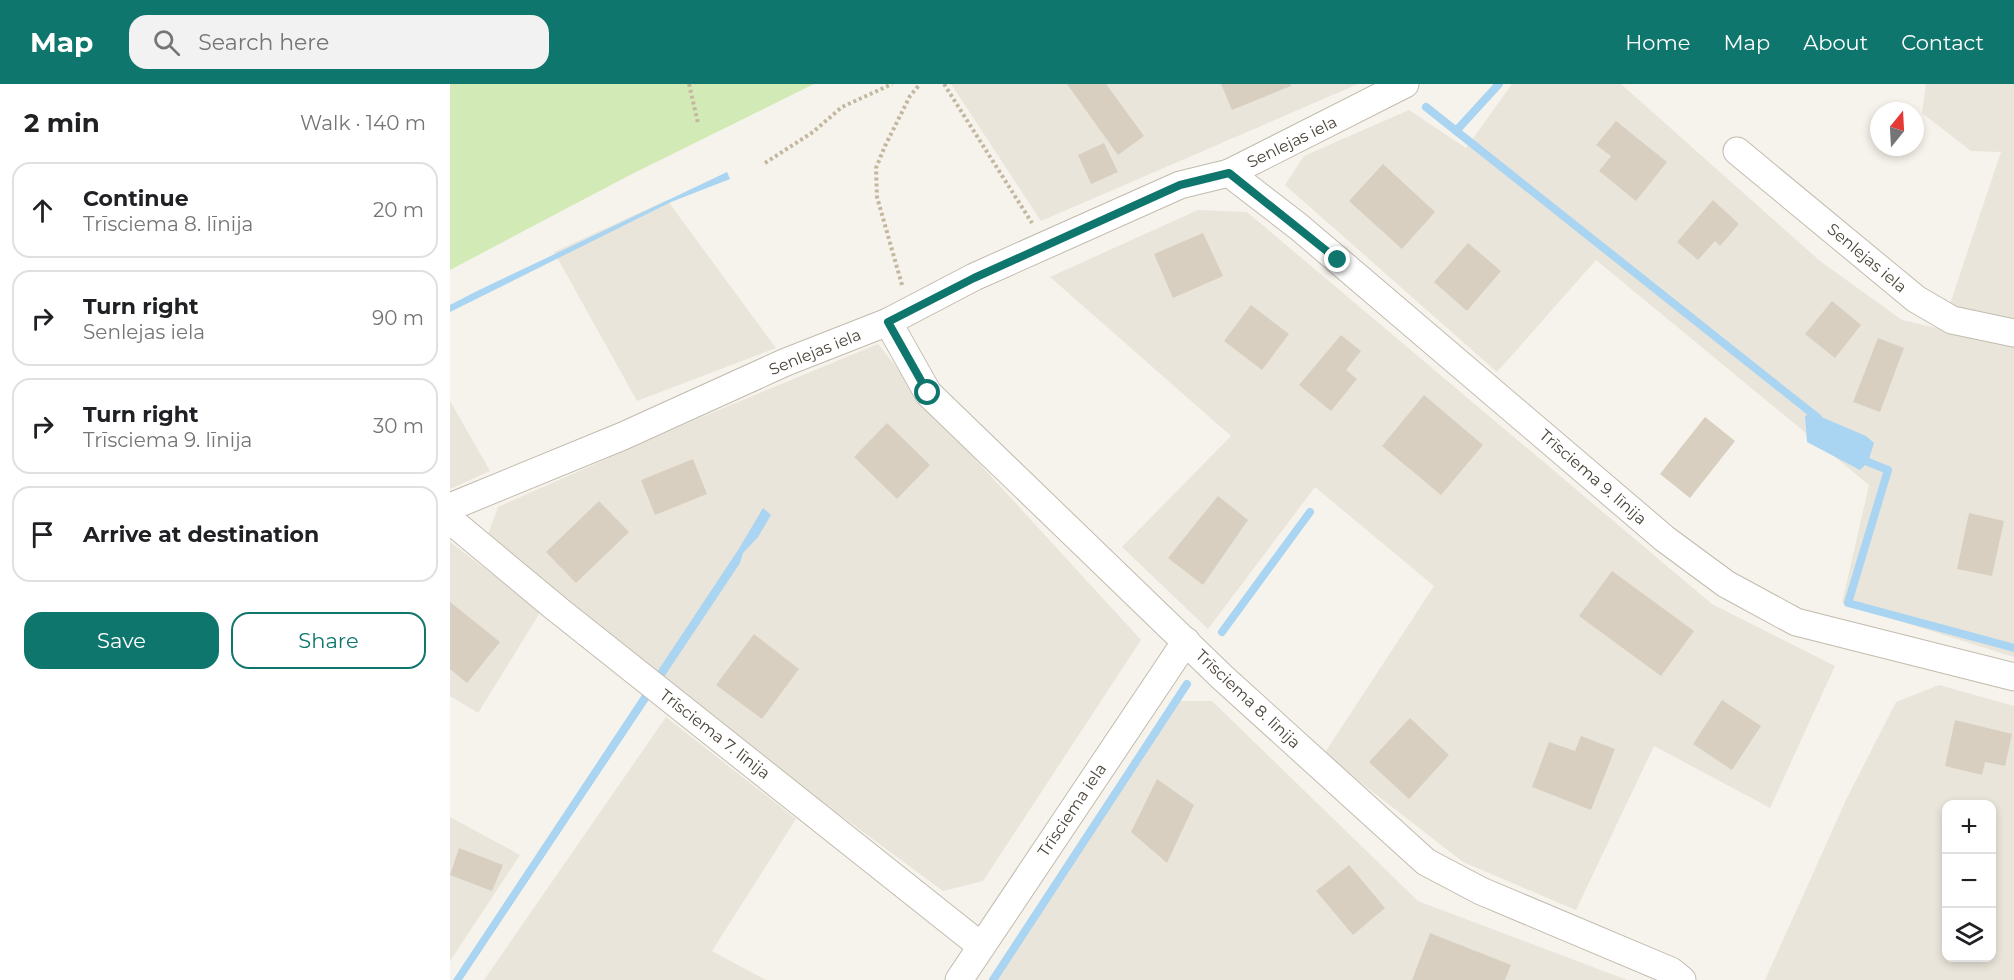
<!DOCTYPE html>
<meta charset="utf-8">
<style>
body{margin:0;font-family:Montserrat,sans-serif;background:#f2f2f2;color:#202124}
.controls{position:absolute;right:18px;bottom:18px;display:grid;overflow:hidden;border-radius:12px;box-shadow:0 3px 9px #0003}
.controls button{width:54px;height:54px;display:grid;place-items:center;padding:0;border:0;border-bottom:2px solid #e0e0e0;background:#fff;color:#202124;font:30px sans-serif}
.compass{position:absolute;left:1420px;top:18px;width:54px;height:54px;border-radius:50%;background:#fff;box-shadow:0 3px 9px #0003;rotate:18deg}
.stop{position:absolute;width:18px;height:18px;margin:-14px;border:4px solid #0f766e;border-radius:50%;background:#fff}
.stop.end{background:#0f766e;border-color:#fff;box-shadow:0 2px 6px #0008}
.list{margin:0;padding:0;list-style:none}
h2{display:flex;justify-content:space-between;align-items:center;height:78px;margin:0;padding:0 24px;font-size:26px}
h2 small{font-size:20px;font-weight:400;color:#757577}
.list li{display:grid;grid-template-columns:39px 1fr auto;gap:18px;align-items:center;box-sizing:border-box;height:96px;margin:0 12px 12px;padding:0 12px;border:2px solid #e0e0e0;border-radius:18px}
.list b{display:block;font-size:22px;white-space:nowrap}
.list p{margin:0;font-size:20px;white-space:nowrap;color:#757577}
.list em{font-size:20px;font-style:normal;color:#757577}
.actions{display:flex;gap:12px;padding:18px 24px}
.actions a{flex:1;padding:14px 0;border:2px solid #0f766e;border-radius:18px;text-align:center;font-size:21px;color:#0f766e}
.actions .main{background:#0f766e;color:#fff}
.icon{flex:none;width:33px;height:33px;fill:none;stroke:currentColor;stroke-width:2;stroke-linecap:round;stroke-linejoin:round}
.map{position:relative;flex:none;width:1564px;height:896px;overflow:hidden}
header{display:flex;align-items:center;gap:36px;box-sizing:border-box;height:84px;padding:0 30px;background:#0f766e;color:#fff}
header strong{font-size:28px}
nav{display:flex;gap:33px;margin-inline-start:auto;font-size:21px}
.search{width:420px;height:54px;background:#f2f2f2;display:flex;align-items:center;gap:15px;box-sizing:border-box;padding:0 21px;border-radius:18px;color:#757577;font-size:22px}
main{display:flex}
aside{flex:1;background:#fff}
.map>svg:first-child{display:block}
</style>
<header>
<strong>Map</strong>
<div class="search"><svg class="icon" aria-label="search" viewBox="0 0 24 24"><circle cx="10" cy="10" r="6"/><path d="M15 15l6 6"/></svg>Search here</div>
<nav><a>Home</a><a>Map</a><a>About</a><a>Contact</a></nav>
</header>
<main>
<aside>
<h2>2 min<small>Walk · 140 m</small></h2>
<ul class="list">
<li><svg class="icon" aria-label="ahead" viewBox="0 0 24 24"><path d="M12 20V5M6 11l6-6 6 6"/></svg><div><b>Continue</b><p>Trīsciema 8. līnija</p></div><em>20 m</em></li>
<li><svg class="icon" aria-label="right" viewBox="0 0 24 24"><path d="M7 20v-9h11M14 6l5 5-5 5"/></svg><div><b>Turn right</b><p>Senlejas iela</p></div><em>90 m</em></li>
<li><svg class="icon" aria-label="right" viewBox="0 0 24 24"><path d="M7 20v-9h11M14 6l5 5-5 5"/></svg><div><b>Turn right</b><p>Trīsciema 9. līnija</p></div><em>30 m</em></li>
<li><svg class="icon" aria-label="arrive" viewBox="0 0 24 24"><path d="M6 21V4h12l-3 4 3 4H6"/></svg><div><b>Arrive at destination</b></div></li>
</ul>
<div class="actions"><a class="main">Save</a><a>Share</a></div>
</aside>
<div class="map">
<svg width="1564" height="896" viewBox="0 0 1564 896">
<rect width="100%" height="100%" fill="#f6f3ec"/>
<g fill="#eae5da" fill-rule="evenodd">
<polygon points="501,0 908,0 591,137"/>
<polygon points="1062,0 1171,0 1370,177 1452,236 1564,262 1564,573 1392,519 1419,401 1146,176 1047,288 835,101 854,72 959,26 1016,64"/>
<polygon points="1476,0 1564,0 1564,239 1499,223 1551,68 1521,67 1472,29"/>
<polygon points="217,116 326,264 187,317 104,168"/>
<polygon points="748,126 797,128 1262,520 1385,582 1320,724 1204,662 1126,826 1013,778 874,670 984,502 865,403 758,545 672,463 781,352 600,193"/>
<polygon points="428,260 483,329 691,556 533,797 493,807 305,668 35,458 48,423 247,335"/>
<polygon points="0,317 40,387 0,405"/>
<polygon points="0,458 91,527 28,629 0,612"/>
<path d="M1489,601L1564,622V896H1315L1396,716L1446,618ZM1496,720H1542V874H1496Z"/>
<polygon points="727,617 762,617 968,817 1177,896 547,896"/>
<polygon points="216,633 346,735 262,867 316,896 34,896"/>
<polygon points="0,733 70,771 0,877"/>
</g>
<polygon fill="#d2eab5" points="0,0 364,0 178,92 0,186"/>
<g fill="#a9d4f2">
<polygon points="277,88 280,95 221,118 0,228 0,221 23,209"/>
<polygon points="1362,329 1416,352 1424,359 1418,378 1410,386 1357,358 1355,332"/>
<polygon points="313,424 321,431 308,453 293,469 290,479 12,896 3,896 290,463"/>
</g>
<g fill="none" stroke-linecap="round" stroke-linejoin="round">
<g stroke="#a9d4f2" stroke-width="8">
<polyline points="976,23 1368,334"/>
<polyline points="1006,47 1049,0"/>
<polyline points="1412,372 1418,378 1438,386 1398,519 1564,564"/>
<polyline points="772,548 860,428"/>
<polyline points="543,896 737,600"/>
</g>
</g>
<g fill="#d8cfc1">
<polygon points="617,0 656,0 694,52 668,71"/>
<polygon points="771,0 841,0 841,2 782,26"/>
<polygon points="1166,37 1217,78 1186,117 1149,87 1161,72 1146,61"/>
<polygon points="654,59 668,88 641,100 628,71"/>
<polygon points="933,80 985,128 952,165 899,117"/>
<polygon points="1263,116 1289,140 1270,162 1265,157 1248,176 1227,158"/>
<polygon points="753,149 773,192 723,214 704,170"/>
<polygon points="1018,159 1051,187 1017,227 984,198"/>
<polygon points="1382,217 1411,241 1385,274 1355,250"/>
<polygon points="801,221 839,250 812,286 774,257"/>
<polygon points="891,251 911,267 896,286 907,295 881,327 849,301"/>
<polygon points="1428,254 1454,264 1430,328 1403,318"/>
<polygon points="974,311 1033,361 991,411 932,362"/>
<polygon points="1255,333 1285,357 1240,414 1210,390"/>
<polygon points="437,339 480,381 447,415 404,373"/>
<polygon points="243,375 257,410 205,431 191,396"/>
<polygon points="768,412 798,436 753,501 718,474"/>
<polygon points="149,417 179,448 126,499 96,468"/>
<polygon points="1519,429 1554,437 1542,492 1507,485"/>
<polygon points="1162,487 1244,547 1211,592 1129,532"/>
<polygon points="0,518 50,558 17,599 0,585"/>
<polygon points="304,550 349,585 312,635 266,601"/>
<polygon points="1272,616 1311,642 1282,686 1243,660"/>
<polygon points="960,634 999,671 959,715 919,678"/>
<polygon points="1505,636 1562,650 1555,682 1535,678 1532,691 1495,682"/>
<polygon points="1131,652 1165,665 1141,726 1082,703 1099,658 1125,667"/>
<polygon points="707,695 744,721 717,779 681,748"/>
<polygon points="9,764 53,781 42,807 0,791"/>
<polygon points="899,781 935,824 903,851 866,807"/>
<polygon points="980,849 1061,881 1055,896 962,896"/>
</g>
<g fill="none" stroke-linecap="round" stroke-linejoin="round">
<g stroke="#c2bbae" stroke-width="29">
<g id="minor">
<polyline points="1287,67 1466,215 1502,236 1564,249"/>
<polyline points="779,89 849,143 1215,455 1276,500 1346,538 1564,593"/>
<polyline points="438,238 478,309 772,593 976,778 1031,807 1221,887 1232,896"/>
<polyline points="0,423 173,352 336,278 438,238 524,193 730,101 779,89 955,0"/>
<polyline points="0,436 107,525 531,862"/>
<polyline points="509,896 736,557"/>
</g>
</g>
<g stroke="#c4b79f" stroke-width="4" stroke-dasharray="3 3" stroke-linecap="butt">
<polyline points="239,0 248,39"/>
<polyline points="494,0 582,139"/>
<polyline points="315,79 363,48 392,23 442,0"/>
<polyline points="452,201 427,113 426,84 435,62 460,12 470,0"/>
</g>
<use href="#minor" stroke="#fff" stroke-width="27"/>
</g>
<g fill="none" stroke-linecap="round" stroke-linejoin="round">
<polyline stroke="#0f766e" stroke-width="8" points="478,309 438,238 524,194 730,101 779,89 888,176"/>
</g>
<g text-anchor="middle" dominant-baseline="central" stroke-width="4.5" stroke-linejoin="round" paint-order="stroke">
<g font-size="16" fill="#4b4439" stroke="#fff">
<text transform="translate(842 58) rotate(-26)">Senlejas iela</text>
<text transform="translate(1417 174) rotate(40)">Senlejas iela</text>
<text transform="translate(365 268) rotate(-22)">Senlejas iela</text>
<text transform="translate(1143 393) rotate(41)">Trīsciema 9. līnija</text>
<text transform="translate(798 615) rotate(43)">Trīsciema 8. līnija</text>
<text transform="translate(265 650) rotate(38)">Trīsciema 7. līnija</text>
<text transform="translate(622 726) rotate(-56)">Trīsciema iela</text>
</g>
</g>
</svg>
<div class="controls">
<button>+</button>
<button>−</button>
<button><svg class="icon" aria-label="layers" viewBox="0 0 24 24"><path d="M12 4l9 5-9 5-9-5zM3 14l9 5 9-5"/></svg></button>
</div>
<svg class="compass" viewBox="-18 -18 36 36"><path d="M0-13l5 13h-10z" fill="#e53935"/><path d="M0 13l5-13h-10z" fill="#757577"/></svg>
<div class="stop" style="left:478px;top:309px"></div>
<div class="stop end" style="left:888px;top:176px"></div>
</div>
</main>
